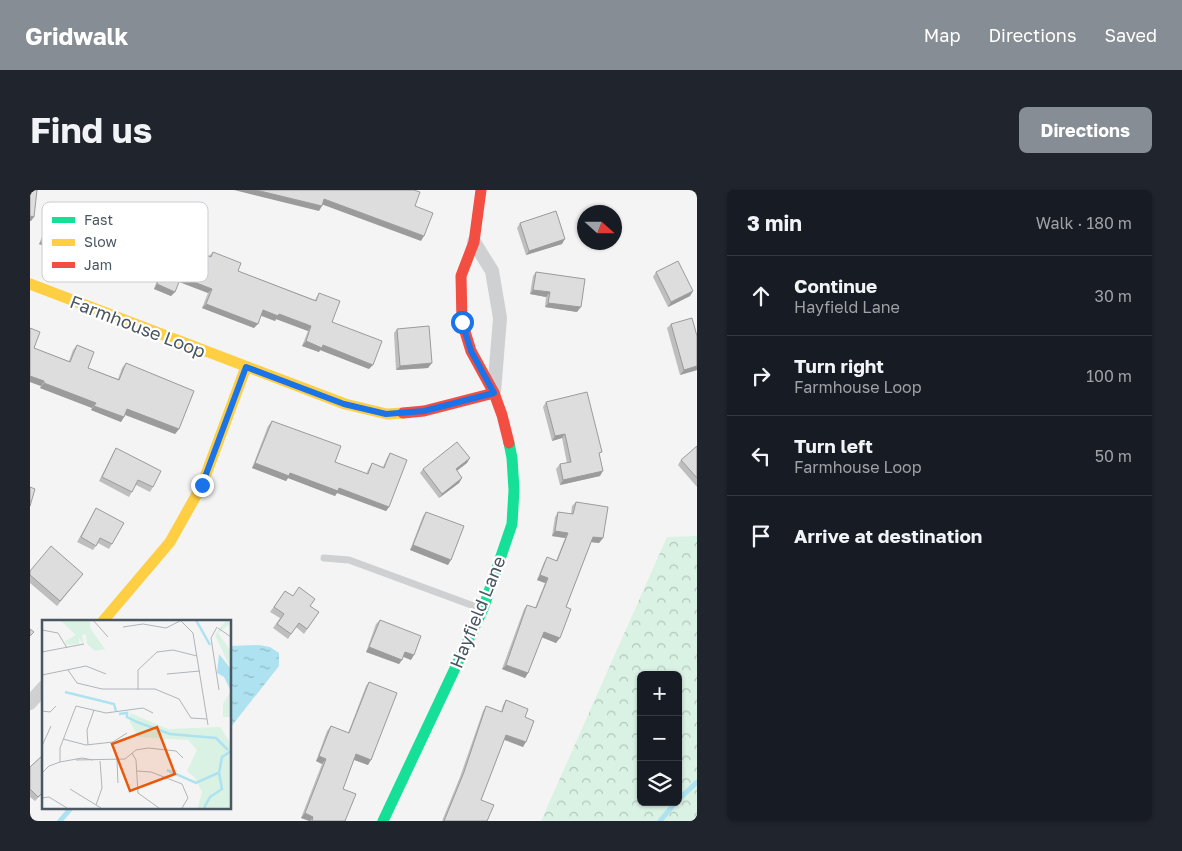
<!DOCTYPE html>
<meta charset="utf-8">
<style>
body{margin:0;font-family:"Golos Text",sans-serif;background:#20242c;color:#f1f3f6}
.controls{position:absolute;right:15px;bottom:15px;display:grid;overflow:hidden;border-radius:8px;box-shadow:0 1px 4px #0004}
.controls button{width:45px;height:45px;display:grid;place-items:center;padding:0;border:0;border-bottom:1px solid #363941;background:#171b24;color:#f1f3f6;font:25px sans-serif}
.compass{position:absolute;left:547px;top:15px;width:45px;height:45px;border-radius:50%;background:#171b24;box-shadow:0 1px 4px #0004;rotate:111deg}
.stop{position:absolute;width:15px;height:15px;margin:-11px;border:4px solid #1a73e8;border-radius:50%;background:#fff}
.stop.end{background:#1a73e8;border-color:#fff;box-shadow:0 1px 5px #0008}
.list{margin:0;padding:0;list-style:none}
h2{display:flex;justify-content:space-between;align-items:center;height:65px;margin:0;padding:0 20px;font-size:21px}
h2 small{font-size:16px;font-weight:400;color:#9ea1a6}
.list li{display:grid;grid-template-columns:32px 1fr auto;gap:15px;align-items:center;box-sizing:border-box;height:80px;padding:0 20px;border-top:1px solid #363941}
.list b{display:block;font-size:19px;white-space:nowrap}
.list p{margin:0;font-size:16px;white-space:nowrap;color:#9ea1a6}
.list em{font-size:16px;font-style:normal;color:#9ea1a6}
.icon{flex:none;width:28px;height:28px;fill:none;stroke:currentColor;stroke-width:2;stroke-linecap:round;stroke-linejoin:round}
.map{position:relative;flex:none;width:667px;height:631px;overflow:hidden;border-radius:8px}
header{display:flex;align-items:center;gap:30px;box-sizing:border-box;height:70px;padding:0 25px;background:#868d94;color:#fff}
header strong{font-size:24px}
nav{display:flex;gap:28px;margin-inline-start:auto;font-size:18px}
.intro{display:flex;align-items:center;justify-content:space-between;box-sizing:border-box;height:120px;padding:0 30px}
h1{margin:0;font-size:35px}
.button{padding:12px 22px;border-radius:8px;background:#868d94;color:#fff;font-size:18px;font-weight:700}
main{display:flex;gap:30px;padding:0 30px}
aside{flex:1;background:#171b24;border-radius:8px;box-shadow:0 1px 4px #0004}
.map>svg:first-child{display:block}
</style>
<header>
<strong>Gridwalk</strong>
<nav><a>Map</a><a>Directions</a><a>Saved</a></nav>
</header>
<div class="intro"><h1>Find us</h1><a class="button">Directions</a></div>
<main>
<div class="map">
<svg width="667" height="631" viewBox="0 0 667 631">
<defs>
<pattern id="forest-crowns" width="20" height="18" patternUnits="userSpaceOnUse" patternTransform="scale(1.25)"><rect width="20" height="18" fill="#d9f2e3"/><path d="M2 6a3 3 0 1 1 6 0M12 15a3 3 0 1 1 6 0" fill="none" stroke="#b2c7bb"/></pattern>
<pattern id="water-ripples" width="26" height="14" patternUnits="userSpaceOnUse" patternTransform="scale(1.25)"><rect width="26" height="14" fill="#aee2f0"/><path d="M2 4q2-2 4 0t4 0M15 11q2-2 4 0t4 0" fill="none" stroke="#90bac6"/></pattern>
</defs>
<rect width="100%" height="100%" fill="#f4f4f4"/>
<path fill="url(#forest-crowns)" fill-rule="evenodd" d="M667,346V631H511L637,347ZM611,485H648V612H611Z"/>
<polygon fill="url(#water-ripples)" points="229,455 240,457 249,463 249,476 200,538 200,456"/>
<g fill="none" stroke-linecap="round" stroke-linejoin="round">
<g stroke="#aee2f0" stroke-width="5">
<polyline points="648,610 667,592"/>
<polyline points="30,631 42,617"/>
<polyline points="630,631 646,612"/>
</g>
<polyline stroke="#ced0d2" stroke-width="7" points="294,368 319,370 452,419"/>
<g stroke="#ced0d2" stroke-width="14">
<polyline points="444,52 462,81 470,128 464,202"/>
<polyline points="0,513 14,497"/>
</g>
<polyline stroke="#16e098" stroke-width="11" points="353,631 453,419 482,334 484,300 482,268 479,253"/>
<g stroke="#ffcf43" stroke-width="11">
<polyline points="0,94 315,214 357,224 373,223"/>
<polyline points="73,431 140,352 172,295 216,177"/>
</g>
<g stroke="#f24e42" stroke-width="11">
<polyline points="451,0 444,52 431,86 432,132 441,161 464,203 472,225 479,253"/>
<polyline points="373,223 394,221 464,203"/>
</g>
</g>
<g fill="#bebebf">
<polygon points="82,23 109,38 179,66 183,62 208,81 285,110 289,103 302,132 339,179 290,160 289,162 272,156 278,141 246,129 245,131 231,126 224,138 172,118 178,103 149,92 145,102 141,106 124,99 129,84 96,71 89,86 72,80 78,65 66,60 79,27"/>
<polygon points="21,27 44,62 41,67 9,54 18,32"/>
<polygon points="490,33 532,54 496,65 487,38"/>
<polygon points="506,82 547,122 515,117 516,107 500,104 503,86"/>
<polygon points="626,82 663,101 660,106 638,117 623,87"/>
<polygon points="641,134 667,180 650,185 637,138"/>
<polygon points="0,138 4,158 39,171 43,160 47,155 58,178 88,189 92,178 96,173 149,239 145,244 95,225 91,232 61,220 62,218 10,198 11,196 0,192"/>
<polygon points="367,139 398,178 366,180 364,143"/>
<polygon points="516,212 570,286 530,295 526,279 530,274 537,273 532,248 522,251 513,217"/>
<polygon points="242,231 305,272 336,284 339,278 342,273 353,277 357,268 360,263 359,317 356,321 307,303 305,306 258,288 256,291 222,278 238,236"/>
<polygon points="667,256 667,297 648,275 651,270"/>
<polygon points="86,258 123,297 120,302 106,295 99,307 69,291 83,263"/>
<polygon points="437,273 427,281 432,288 429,293 409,308 390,283 393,279"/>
<polygon points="546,312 573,348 569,353 561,352 536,417 526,453 512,447 498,483 495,488 472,479 494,419 497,415 505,418 515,393 507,390 514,372 517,367 526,371 535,348 522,346 525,327 528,322 541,324 542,316"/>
<polygon points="66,318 82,354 79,359 68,353 63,360 47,352"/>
<polygon points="396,322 418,375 380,360 393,326"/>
<polygon points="0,381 53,384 27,416 0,393"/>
<polygon points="255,401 289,422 274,444 266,437 258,449 243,438 250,428 240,422"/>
<polygon points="350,430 381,470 373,467 369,474 336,462 346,434"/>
<polygon points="339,492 338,575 324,570 313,599 315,631 279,631 271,628 292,574 286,571 297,541 301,536 318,543 336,496"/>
<polygon points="476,510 495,527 493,557 474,550 451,610 457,631 412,631 430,587 453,521 456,516 471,522 473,515"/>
<polygon points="14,564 14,602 5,611 0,607 0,577"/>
</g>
<g fill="#9b9b9b">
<polygon points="204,0 226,0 292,16 289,21"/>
<polygon points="294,9 394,46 391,51 291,14"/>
<polygon points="0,26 4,27 1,31 0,31"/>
<polygon points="535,49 532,54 496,65 499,61"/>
<polygon points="12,50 44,62 41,67 9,54"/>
<polygon points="70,56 82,60 78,65 66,60"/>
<polygon points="98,66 133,79 129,84 95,70"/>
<polygon points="76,75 92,82 89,86 72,80"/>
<polygon points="151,87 182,99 178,103 147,91"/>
<polygon points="127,94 145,102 141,106 124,99"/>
<polygon points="503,100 520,102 516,107 500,104"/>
<polygon points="663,101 660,106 638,117 641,112"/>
<polygon points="518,113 551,117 547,122 515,117"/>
<polygon points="176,114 228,134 224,138 172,118"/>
<polygon points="233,120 249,124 281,136 278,141 246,129 245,131 230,125"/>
<polygon points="276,151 293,155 343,175 339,179 290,160 289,162 272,156"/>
<polygon points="402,173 398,178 366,180 370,176"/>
<polygon points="667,176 667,180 650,185 654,180"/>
<polygon points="0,186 14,191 11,196 0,192"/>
<polygon points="14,193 66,213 62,218 10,198"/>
<polygon points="64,216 94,227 91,232 61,220"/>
<polygon points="97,219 149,239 145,244 93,224"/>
<polygon points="535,244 532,248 522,251 525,246"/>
<polygon points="440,268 437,273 422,284 426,279"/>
<polygon points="225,273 260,283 309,298 359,317 356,321 307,303 305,306 258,288 256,291 222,278"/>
<polygon points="573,281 570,286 530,295 533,290"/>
<polygon points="432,288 429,293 409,308 412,304"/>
<polygon points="525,341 538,343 535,348 522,346"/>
<polygon points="563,347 573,348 569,353 560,352"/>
<polygon points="383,355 421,370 418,375 380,360"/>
<polygon points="510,385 518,388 515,393 507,390"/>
<polygon points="514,442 530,448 526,453 511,447"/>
<polygon points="339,457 372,470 369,474 336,462"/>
<polygon points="375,462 384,465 381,470 372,466"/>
<polygon points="476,475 498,483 495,488 472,479"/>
<polygon points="476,545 496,552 493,557 473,549"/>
<polygon points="326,564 341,570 338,575 322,569"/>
<polygon points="289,566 296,569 292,574 286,571"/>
<polygon points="275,623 283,627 280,631 271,628"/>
</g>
<g fill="#ddddde" stroke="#9b9b9b">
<polygon points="0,0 7,0 4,27 0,26"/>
<polygon points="226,0 384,0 390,2 385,16 403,23 394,46 294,9 292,16"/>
<polygon points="526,21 535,49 499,61 490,33"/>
<polygon points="82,23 111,34 109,38 181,67 183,62 211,73 208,81 286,111 289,103 310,111 302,132 352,151 343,175 293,155 292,158 276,151 281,136 249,124 248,126 233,120 228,134 176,114 182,99 151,87 145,102 127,94 133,79 98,66 92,82 76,75 82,60 70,56"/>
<polygon points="21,27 53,39 44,62 12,50"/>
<polygon points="648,71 663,101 641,112 626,82"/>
<polygon points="506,82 555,89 551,117 518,113 520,102 503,100"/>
<polygon points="662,128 667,146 667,176 654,180 641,134"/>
<polygon points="399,136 402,173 370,176 367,139"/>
<polygon points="0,138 10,142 4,158 40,172 47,155 64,162 58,178 89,190 96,173 164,201 149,239 97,219 94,227 64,216 66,213 14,193 14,191 0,186"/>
<polygon points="557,202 572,262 569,263 573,281 533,290 530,274 541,272 535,244 525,246 516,212"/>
<polygon points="242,231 311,256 305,272 338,284 342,273 354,278 360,263 377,270 359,317 309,298 308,301 260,283 259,286 225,273"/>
<polygon points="427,252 440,268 426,279 432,288 412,304 393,279"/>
<polygon points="667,256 667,288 651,270"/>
<polygon points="86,258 131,281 123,297 108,290 102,302 72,287"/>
<polygon points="0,297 5,299 0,316"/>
<polygon points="546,312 578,317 573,348 563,347 536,417 541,419 530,448 514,442 498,483 476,475 497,415 506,418 518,388 510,385 517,367 527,371 538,343 525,341 528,322 543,324"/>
<polygon points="66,318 94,333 82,354 70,348 66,356 51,347"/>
<polygon points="396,322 434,336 421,370 383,355"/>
<polygon points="21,356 53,384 30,411 0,385 0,381"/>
<polygon points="269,397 285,409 280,416 289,422 277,439 269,433 261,444 247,434 254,424 244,417 255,401 263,406"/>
<polygon points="350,430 391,446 384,465 375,462 372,470 339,457"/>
<polygon points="0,439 4,442 0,446"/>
<polygon points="339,492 367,503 341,570 326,564 313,599 326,604 315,631 282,631 283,627 275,623 296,569 289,566 301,536 319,543"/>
<polygon points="476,510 498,519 495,527 504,531 496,552 476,545 451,610 464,615 457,631 414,631 434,582 456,516 472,522"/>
<polygon points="14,564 14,601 8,607 0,599 0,577"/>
</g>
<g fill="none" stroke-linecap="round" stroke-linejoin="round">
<polyline stroke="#1a73e8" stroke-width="6" points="172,295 216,177 314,214 356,224 394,221 464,203 441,161 432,132"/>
</g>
<g text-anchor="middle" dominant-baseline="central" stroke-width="4.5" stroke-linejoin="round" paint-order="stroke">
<g font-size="18" fill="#4a5661" stroke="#fff">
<text transform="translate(108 136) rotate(21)">Farmhouse Loop</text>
<text transform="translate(447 422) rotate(-68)">Hayfield Lane</text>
</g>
</g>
<g transform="translate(12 430)">
<rect width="189" height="189" fill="#f4f4f4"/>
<path d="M184,0L189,3L176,13L189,31V49L173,15ZM189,71V97H181V84Z" fill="#d9f2e3"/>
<path d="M18,0H48V8L63,29L53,31L45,24L44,14L40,15L42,26L37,18V24L24,25L23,21L34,15ZM88,93L126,109L178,107L189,124V188H156L160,172L153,158L145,151L155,130L146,120L96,117L88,102Z" fill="#d9f2e3"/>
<path d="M177,34L189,49V71L182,57L175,53Z" fill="#aee2f0"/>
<path fill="none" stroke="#aee2f0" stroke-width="2.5" d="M154,0L168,25M23,72L72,84L74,91M77,94L85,93V97L95,102L128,114L174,118L186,130M125,150L154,163L176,153M162,188L168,177L180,169L177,153L180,137L189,131"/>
<path fill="none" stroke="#b0b5b9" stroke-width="1" d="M51,0L66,17M138,0L151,13L166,105M81,7L101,4L124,8L138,1M175,7L169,18L177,70M176,8L189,17M0,10L16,13L25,28M0,32L42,24M26,50L35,63L60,69H113L137,79L149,98L165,99M125,54L158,51M0,55L44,46L64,54M96,70V50L115,32L131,30L155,36M0,91L8,92L14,86M21,119L44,125L71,122L85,113M46,125L45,110L52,90M0,126L9,106M90,133L94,140L96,173L117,188M34,140L83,139L94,130L106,128L134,131L141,138M75,140L76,163M18,142L40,138L51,140M95,151L109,152L140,164L146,178L140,188M0,153L7,146L18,142V128L34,86L64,93L101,88L111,93M28,169L59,188M0,178L7,177L25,188M54,185L60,168L58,141"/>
<path fill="#e8590c" fill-opacity="0.15" stroke="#e8590c" stroke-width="2.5" d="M115,107L133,154L88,171L70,124Z"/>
<rect width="189" height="189" fill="none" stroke="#4a5661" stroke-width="2.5"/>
</g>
<rect x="12" y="12" width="166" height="80" rx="8" fill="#fff" stroke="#c9ccd0" stroke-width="1"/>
<rect x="22" y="27" width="23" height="6" fill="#16e098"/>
<rect x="22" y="49" width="23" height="7" fill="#ffcf43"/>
<rect x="22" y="72" width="23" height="6" fill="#f24e42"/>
<g font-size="14" fill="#4a5661">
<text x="54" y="35">Fast</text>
<text x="54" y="57">Slow</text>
<text x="54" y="80">Jam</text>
</g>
</svg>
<div class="controls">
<button>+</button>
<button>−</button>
<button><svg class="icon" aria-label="layers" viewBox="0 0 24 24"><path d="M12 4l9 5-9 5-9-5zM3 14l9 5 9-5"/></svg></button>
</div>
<svg class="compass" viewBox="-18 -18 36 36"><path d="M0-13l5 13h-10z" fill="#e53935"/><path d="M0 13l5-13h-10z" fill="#9ea1a6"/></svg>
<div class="stop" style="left:432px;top:132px"></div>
<div class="stop end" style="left:172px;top:295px"></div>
</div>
<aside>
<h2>3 min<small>Walk · 180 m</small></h2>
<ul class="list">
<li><svg class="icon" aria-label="ahead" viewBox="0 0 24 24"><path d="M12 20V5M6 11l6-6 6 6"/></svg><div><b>Continue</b><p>Hayfield Lane</p></div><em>30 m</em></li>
<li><svg class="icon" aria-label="right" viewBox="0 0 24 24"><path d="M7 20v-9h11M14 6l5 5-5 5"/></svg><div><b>Turn right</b><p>Farmhouse Loop</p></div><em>100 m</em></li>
<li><svg class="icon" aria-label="left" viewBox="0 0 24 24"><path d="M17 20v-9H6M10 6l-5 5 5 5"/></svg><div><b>Turn left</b><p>Farmhouse Loop</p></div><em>50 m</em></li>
<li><svg class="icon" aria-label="arrive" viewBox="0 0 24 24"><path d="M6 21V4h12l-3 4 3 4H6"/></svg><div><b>Arrive at destination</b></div></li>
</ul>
</aside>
</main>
